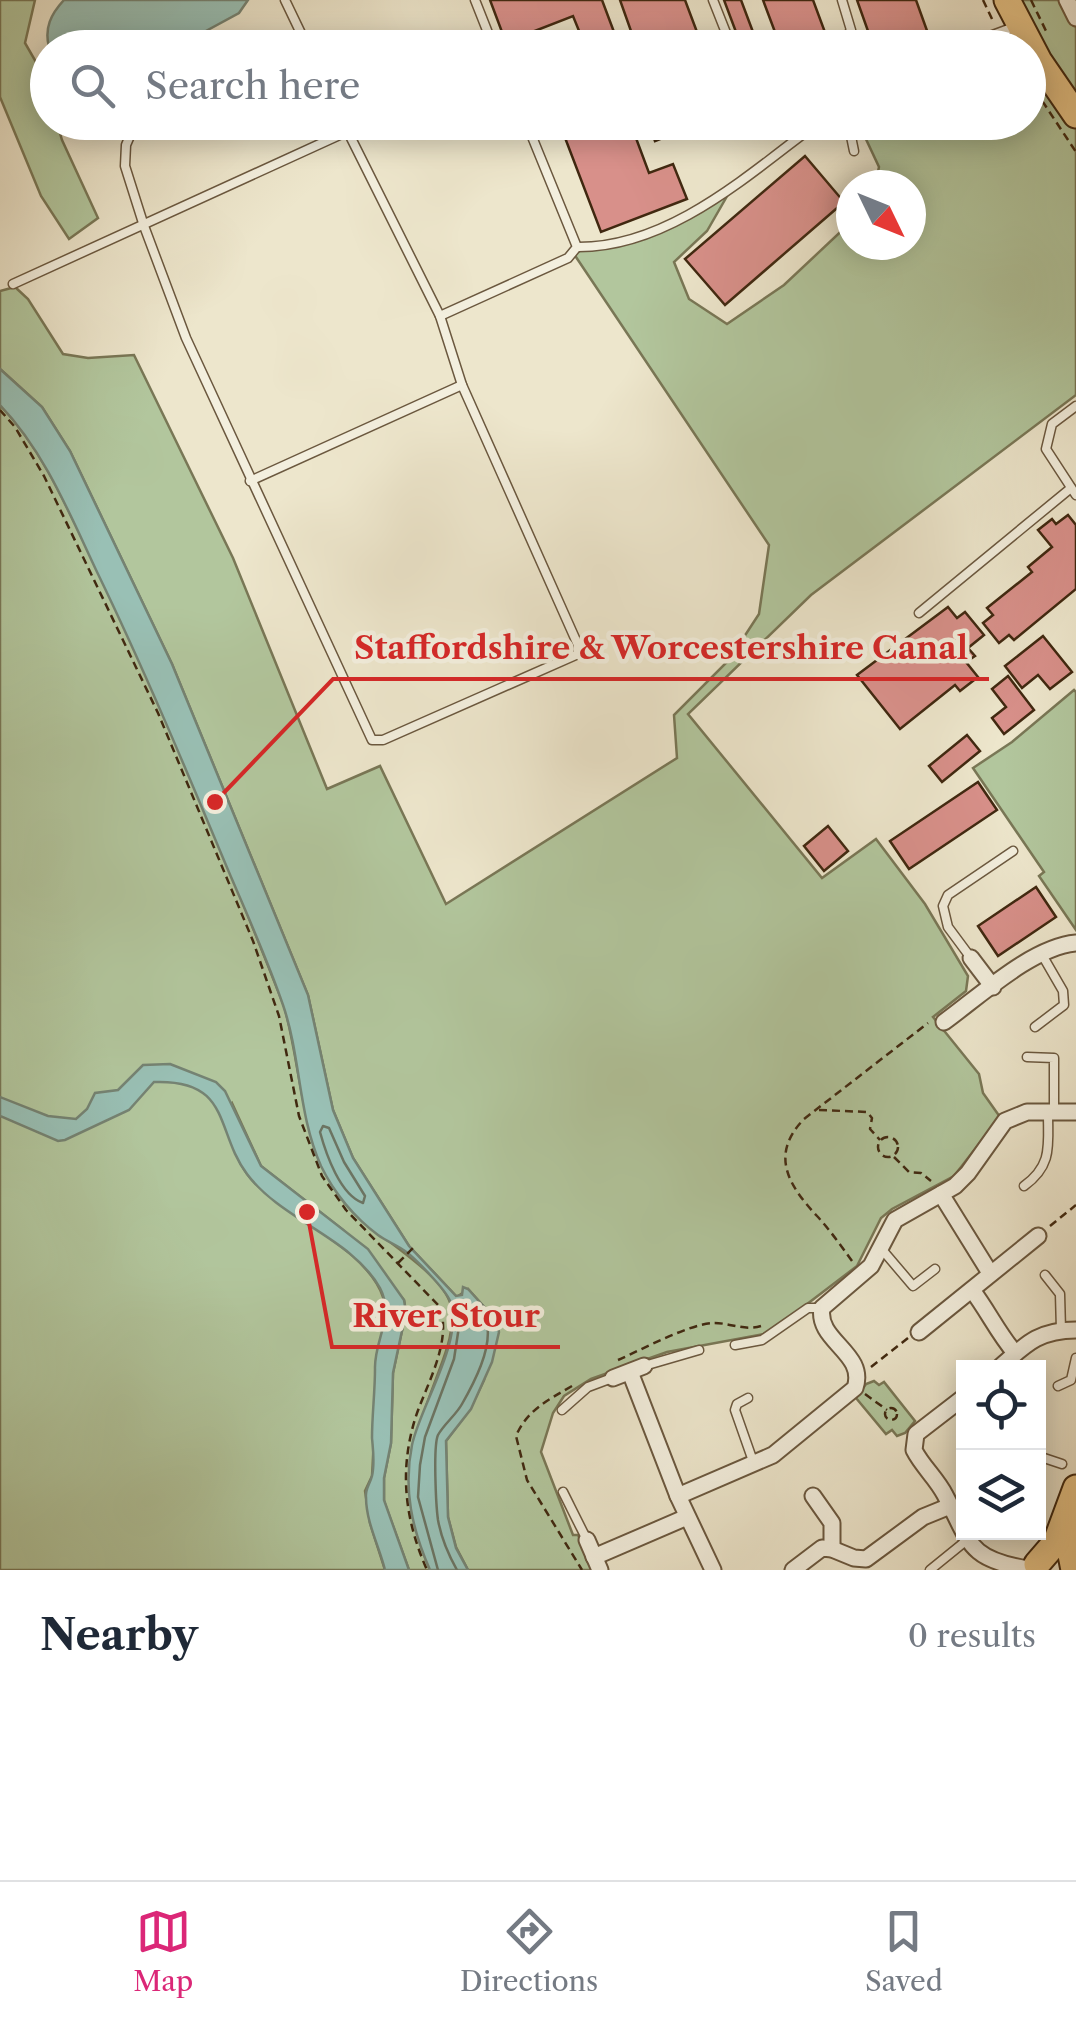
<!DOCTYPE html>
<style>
body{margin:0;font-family:"Libre Caslon Text",serif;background:#f2f2f3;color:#1f2937}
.controls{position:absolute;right:30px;bottom:30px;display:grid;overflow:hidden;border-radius:0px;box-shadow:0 5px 25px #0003}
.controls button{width:90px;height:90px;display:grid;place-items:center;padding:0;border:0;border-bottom:2px solid #e0e1e3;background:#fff;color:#1f2937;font:50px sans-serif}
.compass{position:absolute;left:836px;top:170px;width:90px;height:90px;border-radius:50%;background:#fff;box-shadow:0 5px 25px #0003;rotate:133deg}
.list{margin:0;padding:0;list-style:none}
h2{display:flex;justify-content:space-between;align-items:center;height:130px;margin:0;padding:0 40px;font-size:42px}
h2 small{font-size:32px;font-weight:400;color:#747a83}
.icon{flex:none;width:55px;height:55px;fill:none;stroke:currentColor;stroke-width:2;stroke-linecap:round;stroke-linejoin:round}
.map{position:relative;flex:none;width:1076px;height:1570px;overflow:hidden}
.search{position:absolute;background:#fff;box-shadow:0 5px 25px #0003;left:30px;right:30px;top:30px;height:110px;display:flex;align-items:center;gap:25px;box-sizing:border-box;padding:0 35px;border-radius:55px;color:#747a83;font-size:38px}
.sheet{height:310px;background:#fff}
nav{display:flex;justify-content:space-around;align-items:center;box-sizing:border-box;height:140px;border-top:2px solid #e0e1e3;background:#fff;font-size:28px;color:#747a83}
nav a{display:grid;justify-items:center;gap:5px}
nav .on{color:#db2777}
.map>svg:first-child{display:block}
</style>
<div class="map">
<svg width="1076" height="1570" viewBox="0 0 1076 1570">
<rect width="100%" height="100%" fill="#ede6cc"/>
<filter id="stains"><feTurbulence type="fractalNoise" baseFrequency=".002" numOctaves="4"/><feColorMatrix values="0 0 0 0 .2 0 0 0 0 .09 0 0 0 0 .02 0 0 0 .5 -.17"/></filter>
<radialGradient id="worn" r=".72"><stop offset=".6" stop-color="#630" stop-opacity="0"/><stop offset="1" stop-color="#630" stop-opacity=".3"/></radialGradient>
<g fill="#b2c69d" stroke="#797756" stroke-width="2.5">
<polygon points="0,0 35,0 25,43 47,81 48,122 57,123 62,140 98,218 69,239 41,196 0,97"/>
<polygon points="1007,0 1067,0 1076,18 1076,395 811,595 688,714 822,878 876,839 925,904 968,976 966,991 933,1017 979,1074 983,1093 1000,1117 954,1176 892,1209 881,1218 857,1266 769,1333 667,1352 591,1379 564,1396 553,1413 541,1452 573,1535 578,1535 594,1570 468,1570 456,1547 448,1517 446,1441 470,1409 484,1380 496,1320 468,1289 457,1297 409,1246 353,1158 333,1110 308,995 172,664 70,451 42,407 0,369 0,291 15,287 28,299 63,354 88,358 134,355 233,558 327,789 380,766 446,904 677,758 674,715 729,660 759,614 769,545 574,254 577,247 642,235 730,191 707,231 674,262 689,299 727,324 784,285 851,222 851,245 911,245 911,185 875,185 879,167 865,137 868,123 1028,122 1028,48 958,47 1018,25"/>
<path d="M0,405C46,453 71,517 100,576C167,716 227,861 284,1006C303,1072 300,1152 348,1207C371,1234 444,1272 451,1306C456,1330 444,1357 436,1379C407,1456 398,1491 430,1570H409L384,1501V1478L391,1443L393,1373L406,1312L404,1300L343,1230L261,1166L232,1103L222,1115C230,1136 236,1162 251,1179C286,1218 366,1247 383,1297C393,1325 371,1352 377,1381L372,1476L365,1491L370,1523L385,1570H0Z"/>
<polygon points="1074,690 1076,692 1076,930 1039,876 1044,872 973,768 1012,742"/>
<polygon points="874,1381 879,1385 884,1382 915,1421 905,1433 897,1436 892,1430 886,1434 856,1398 866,1384"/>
</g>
<g fill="#99c0b5" stroke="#758373" stroke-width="2.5">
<path d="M64,0H248L239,13L206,31L214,47H49C44,28 51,14 64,0Z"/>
<path d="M0,369L42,407L70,451L172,664L308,995L333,1110L353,1158L409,1246L456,1296L462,1295L463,1287L468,1289L496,1320L499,1332L492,1362L471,1409L446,1441L448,1517L456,1548L468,1570H430C412,1529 403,1489 412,1445C420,1406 465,1339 450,1301C446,1290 415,1258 405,1251C397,1245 386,1241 378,1235C355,1218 334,1193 321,1166C298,1115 301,1057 283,1005C266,955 243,906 223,858C183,762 143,667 98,574C70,515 45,452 0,405Z"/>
<path d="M170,1064L216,1082L225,1091L261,1166L368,1249L404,1300L406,1312L393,1373L391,1443L384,1478V1500L409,1570H385C379,1546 366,1522 366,1497C365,1489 370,1484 372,1476C375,1463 373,1450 372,1438C372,1415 375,1392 375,1369C374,1340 395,1317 380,1288C351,1237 282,1221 247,1174C215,1132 232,1079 154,1082L129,1110L65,1140L58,1141L0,1116V1097L48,1116L76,1119L87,1109L95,1093L118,1090L143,1065Z"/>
</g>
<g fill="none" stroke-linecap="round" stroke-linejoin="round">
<g stroke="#6c7462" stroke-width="2.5">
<path d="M323,1126L329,1128L344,1162L365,1196L363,1203C340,1195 326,1154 320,1132Z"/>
<path d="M438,1570L418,1497L420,1465L425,1437L454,1359L462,1307L467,1304L487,1324C492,1349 474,1383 462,1404C456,1415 444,1424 438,1435C433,1446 436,1506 438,1520C441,1537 448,1554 457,1570"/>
</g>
</g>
<g fill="#d8908a" stroke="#402810" stroke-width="2.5">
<polygon points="490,0 602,0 620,48 586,48 573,16 532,32 537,48 508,48"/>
<polygon points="620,0 685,0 703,48 637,48"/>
<polygon points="724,0 741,0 759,48 742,48"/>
<polygon points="763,0 813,0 826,35 794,48 781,48"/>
<polygon points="857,0 916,0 930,39 905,48 874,48"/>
<polygon points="559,122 630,122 649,173 673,164 687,199 601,232"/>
<polygon points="648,122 703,122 655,141"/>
<polygon points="805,156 844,202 725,305 685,259"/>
<polygon points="1068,515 1076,525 1076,589 1014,640 1009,635 999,643 983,623 993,615 987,608 1032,572 1028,567 1052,547 1038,530 1052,519 1056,524"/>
<polygon points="948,607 957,618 965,612 984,635 968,648 975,656 966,662 978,677 960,691 955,685 900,729 857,675"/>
<polygon points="1043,636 1072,672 1050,689 1038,675 1022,688 1005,666"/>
<polygon points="1008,676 1034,710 1004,734 992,718 1006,707 992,689"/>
<polygon points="967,735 980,751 942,782 929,766"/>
<polygon points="978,782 997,810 909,869 890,841"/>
<polygon points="828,826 848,851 824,871 804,846"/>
<polygon points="1036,887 1056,917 998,956 978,926"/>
</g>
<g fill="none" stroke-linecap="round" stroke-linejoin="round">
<g stroke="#6b583f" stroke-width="11">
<g id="lane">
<polyline points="285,0 308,48"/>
<polyline points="475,0 494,48"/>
<polyline points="713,0 732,48"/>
<polyline points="839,48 851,30 842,0"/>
<polyline points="958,48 1014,27"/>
<polyline points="136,122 126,145 125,166 144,226 186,338 372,740 383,740 578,654 578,645 462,385 440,316 343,122"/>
<polyline points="848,122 854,151"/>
<path d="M577,247C669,248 749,174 819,122"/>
<polyline points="13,284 368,122"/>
<polyline points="440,316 568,258 577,247 526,122"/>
<polyline points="1076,406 1052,424 1046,449 1076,495"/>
<polyline points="250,481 462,385"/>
<polyline points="919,613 1071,488"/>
<polyline points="971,958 948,927 943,906 948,895 1013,851"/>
<polyline points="1035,1027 1064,1005 1063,991 1041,953"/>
<polyline points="1027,1057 1054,1058 1054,1110"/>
<path d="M1024,1186C1053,1165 1048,1145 1048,1113"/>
<polyline points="879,1250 885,1253 913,1286 935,1269"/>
<polyline points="1045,1275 1060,1294 1061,1330"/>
<polyline points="735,1345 762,1340 808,1308 822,1308"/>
<polyline points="644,1366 699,1350"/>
<polyline points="1058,1386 1071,1380 1076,1358"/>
<polyline points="748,1398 737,1404 735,1410 754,1464"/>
<polyline points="562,1410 588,1387 612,1378"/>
<polyline points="1038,1456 1062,1464"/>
<polyline points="563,1492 587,1540"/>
<polyline points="930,1570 967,1540"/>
</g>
</g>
<g stroke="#6b583f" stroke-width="19">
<g id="street">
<polyline points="1067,0 1076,18"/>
<polyline points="971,958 993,987"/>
<path d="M944,1022C980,996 1032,947 1076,943"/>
<polyline points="941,1194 990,1273"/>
<path d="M972,1290C988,1311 998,1333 1015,1353"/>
<polyline points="919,1332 1038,1236"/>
<path d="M999,1368C1026,1344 1039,1330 1076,1330"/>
<polyline points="630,1372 678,1496 713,1570"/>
<polyline points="613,1378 644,1366"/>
<path d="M964,1397L916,1434L914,1450C922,1466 937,1479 945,1495C970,1542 967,1559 1028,1569"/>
<path d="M678,1496L773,1455L855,1388C867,1353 816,1341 822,1308L871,1266L895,1220L955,1186L968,1173L1005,1121L1027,1112H1076"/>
<polyline points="813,1496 832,1523 832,1549"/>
<polyline points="587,1540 600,1570"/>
<polyline points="594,1557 687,1517"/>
<polyline points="793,1570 822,1548 832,1549 854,1558 866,1559 923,1517 950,1506"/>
</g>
</g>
<g stroke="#402810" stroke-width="29">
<g id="primary">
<polyline points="1007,0 1039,61 1076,115"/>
<polyline points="1065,1524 1074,1570"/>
<polyline points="1037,1564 1056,1542 1076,1488"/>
</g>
</g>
<g stroke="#402810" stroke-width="2.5" stroke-dasharray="8 5" stroke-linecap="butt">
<polyline points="983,0 993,21"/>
<polyline points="1031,0 1047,33"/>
<polyline points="1035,90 1076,152"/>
<path d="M0,410L15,427L44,476L158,713L253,941L279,1016L299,1116L322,1176L346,1210L440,1307C452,1343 426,1385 415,1419C399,1472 405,1520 427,1570"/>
<polyline points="819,1110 867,1112 872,1118 870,1129 880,1140"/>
<circle cx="888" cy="1147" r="10"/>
<polyline points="894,1157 909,1172 921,1173 931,1181"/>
<polyline points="1050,1226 1076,1205"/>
<path d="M852,1261C841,1246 830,1230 817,1216C789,1186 769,1155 804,1119L928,1023"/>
<polyline points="398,1263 413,1248"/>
<path d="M618,1360C641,1350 691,1323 714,1323C731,1323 744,1331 761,1326"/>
<polyline points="871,1367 908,1338"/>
<path d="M572,1386C548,1400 527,1410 516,1436L527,1480L582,1570"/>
<polyline points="865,1394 887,1410"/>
<circle cx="891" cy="1414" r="6"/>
</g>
<use href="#lane" stroke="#f3efde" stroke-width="8"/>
<use href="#street" stroke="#f3efde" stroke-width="15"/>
<use href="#primary" stroke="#e6c386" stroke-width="25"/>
</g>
<path fill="none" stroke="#d62828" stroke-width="4" d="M215 802L333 679H989M307 1212L332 1347H560"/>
<g fill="#d62828" stroke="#f3efde" stroke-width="4">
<circle cx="215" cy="802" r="10"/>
<circle cx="307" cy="1212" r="10"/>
</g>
<g font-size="32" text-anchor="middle" font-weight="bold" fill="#d62828" stroke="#f3efde" stroke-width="9" stroke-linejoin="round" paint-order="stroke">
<text x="661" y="659">Staffordshire &amp; Worcestershire Canal</text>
<text x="446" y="1327">River Stour</text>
</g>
<rect width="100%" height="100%" filter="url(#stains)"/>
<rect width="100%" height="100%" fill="url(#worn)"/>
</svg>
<div class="controls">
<button><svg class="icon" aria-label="locate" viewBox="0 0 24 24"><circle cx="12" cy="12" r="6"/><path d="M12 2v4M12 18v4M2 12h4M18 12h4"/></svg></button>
<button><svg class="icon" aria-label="layers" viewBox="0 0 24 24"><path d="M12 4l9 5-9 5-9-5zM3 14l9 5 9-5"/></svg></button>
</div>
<svg class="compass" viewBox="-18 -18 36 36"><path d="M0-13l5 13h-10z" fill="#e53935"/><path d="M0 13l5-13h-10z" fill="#747a83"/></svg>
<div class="search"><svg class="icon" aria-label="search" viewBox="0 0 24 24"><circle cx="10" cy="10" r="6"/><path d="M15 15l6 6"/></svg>Search here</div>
</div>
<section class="sheet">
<h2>Nearby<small>0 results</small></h2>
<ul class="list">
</ul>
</section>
<nav>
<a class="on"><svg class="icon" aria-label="map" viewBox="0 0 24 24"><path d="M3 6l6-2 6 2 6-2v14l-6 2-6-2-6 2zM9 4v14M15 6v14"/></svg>Map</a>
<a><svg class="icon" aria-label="directions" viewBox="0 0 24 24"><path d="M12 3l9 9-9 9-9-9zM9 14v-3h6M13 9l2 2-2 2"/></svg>Directions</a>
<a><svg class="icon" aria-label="saved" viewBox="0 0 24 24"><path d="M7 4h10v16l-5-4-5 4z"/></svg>Saved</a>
</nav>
